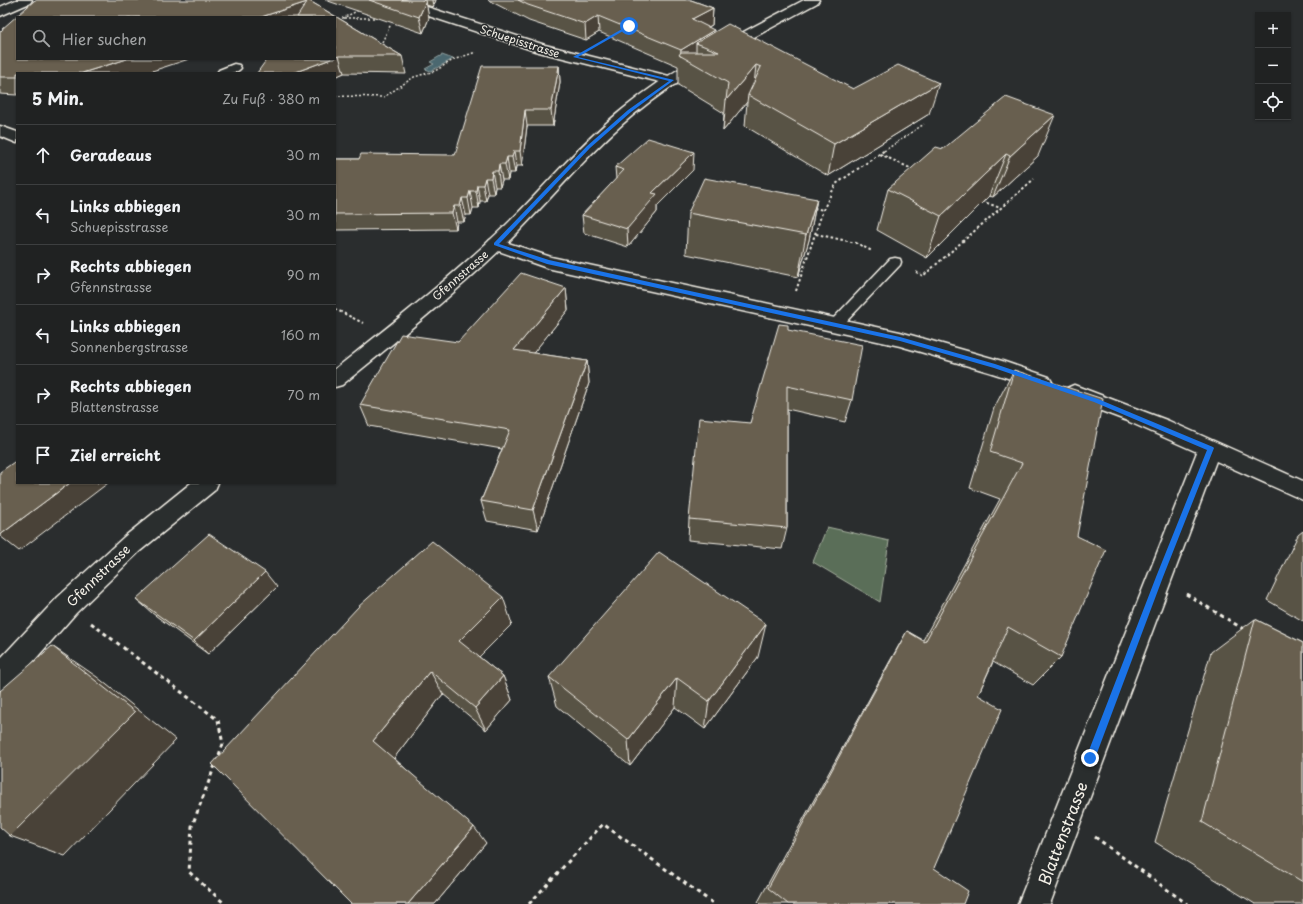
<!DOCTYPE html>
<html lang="de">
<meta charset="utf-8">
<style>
body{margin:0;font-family:"Playpen Sans",sans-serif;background:#2d2f2f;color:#f1f3f6}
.controls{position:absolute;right:12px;top:12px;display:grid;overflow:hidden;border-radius:0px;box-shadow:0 1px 3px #0004}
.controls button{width:36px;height:36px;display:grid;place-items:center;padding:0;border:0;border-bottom:1px solid #3d3f40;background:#202222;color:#f1f3f6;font:20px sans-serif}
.stop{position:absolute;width:12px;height:12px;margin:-9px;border:3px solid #1a73e8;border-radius:50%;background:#fff}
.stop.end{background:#1a73e8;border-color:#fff;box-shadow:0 1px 4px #0008}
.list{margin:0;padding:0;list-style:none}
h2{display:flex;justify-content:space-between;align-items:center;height:52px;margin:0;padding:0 16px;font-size:17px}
h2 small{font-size:13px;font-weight:400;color:#a2a4a5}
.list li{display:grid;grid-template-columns:26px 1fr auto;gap:12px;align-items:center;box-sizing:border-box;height:60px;padding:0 16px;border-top:1px solid #3d3f40}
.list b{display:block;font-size:15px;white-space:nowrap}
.list p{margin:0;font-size:13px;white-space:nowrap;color:#a2a4a5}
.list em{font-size:13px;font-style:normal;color:#a2a4a5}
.icon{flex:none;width:22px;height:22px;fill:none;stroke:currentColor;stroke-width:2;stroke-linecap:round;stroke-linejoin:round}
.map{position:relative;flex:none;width:1303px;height:904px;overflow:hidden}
.search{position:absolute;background:#202222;box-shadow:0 1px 3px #0004;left:16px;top:16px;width:320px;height:44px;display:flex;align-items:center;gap:10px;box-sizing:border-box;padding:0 14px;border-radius:0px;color:#a2a4a5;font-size:15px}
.panel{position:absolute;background:#202222;box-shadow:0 1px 3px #0004;left:16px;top:72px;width:320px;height:412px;border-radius:0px}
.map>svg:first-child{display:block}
</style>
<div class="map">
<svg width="1303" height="904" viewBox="0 0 1303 904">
<rect width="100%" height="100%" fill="#2a2d2e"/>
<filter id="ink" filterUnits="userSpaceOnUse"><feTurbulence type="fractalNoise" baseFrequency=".025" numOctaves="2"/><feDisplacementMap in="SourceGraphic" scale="8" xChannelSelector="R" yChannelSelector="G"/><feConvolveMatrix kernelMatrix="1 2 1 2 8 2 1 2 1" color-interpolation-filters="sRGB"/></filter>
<g filter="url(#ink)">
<polygon fill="#5a6e58" stroke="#a7b0a0" points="827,527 889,541 880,602 813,562"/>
<polygon fill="#4b686f" stroke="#8f9f9f" points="442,55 453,59 431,71 425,69 434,64 430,62"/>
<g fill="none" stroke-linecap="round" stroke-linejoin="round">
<g stroke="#f4f1e8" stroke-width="3">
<polygon id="lane" points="895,258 900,259 901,262 900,265 840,328 835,330 830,328 828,325 830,322 890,259"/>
</g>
<g stroke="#f4f1e8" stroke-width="3">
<g id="street">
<polygon points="16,0 32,0 30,3 0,16 0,7"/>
<polygon points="387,0 405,0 545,45 677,78 679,81 677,84 672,85 535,51 389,3"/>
<path d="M234,64L239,65L241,68C235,75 225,73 217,73L219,70Z"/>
<polygon points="0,126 17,132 17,143 0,136"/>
<polygon points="496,239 551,257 900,332 1002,361 1049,377 1052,382 1049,387 1042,389 989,372 900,346 547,268 490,248 487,244 490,240"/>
<polygon points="1074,385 1169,421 1303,481 1303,500 1216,461 1050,904 1018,904 1197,452 1125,420 1067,398 1064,393 1067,388"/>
</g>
</g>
<g stroke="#f4f1e8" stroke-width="3">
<g id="secondary">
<path d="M804,0H819L817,3C755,37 689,69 633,115C585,155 547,205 501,249C451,297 396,341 342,385L335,387V369C393,323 452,277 506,225C545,187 580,143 623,109C678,64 742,33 804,0Z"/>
<polygon points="191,483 218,483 215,490 140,551 76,613 10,688 0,692 0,659 58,597 124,537"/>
</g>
</g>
<g stroke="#f4f1e8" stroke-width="1.5" stroke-dasharray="2 2" stroke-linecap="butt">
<polyline points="344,18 379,18"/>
<polyline points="335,22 359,10"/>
<polyline points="382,42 391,24"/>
<polyline points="335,96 384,97 414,77 435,71 453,60 476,52"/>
<polyline points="884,151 924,124"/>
</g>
<g stroke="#f4f1e8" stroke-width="2" stroke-dasharray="2.5 2.5" stroke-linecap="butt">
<polyline points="880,154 914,170"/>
<polyline points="982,201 1000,208"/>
<polyline points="814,208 823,210"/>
<polyline points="816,234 856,243 872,251"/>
<polyline points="916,272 923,276 1034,179"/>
<polyline points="796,291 823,210 836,184 885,150"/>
<polyline points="335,309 363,323"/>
</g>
<g stroke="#f4f1e8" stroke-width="3" stroke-dasharray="4 4" stroke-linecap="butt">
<polyline points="1186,594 1245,630"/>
<polyline points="91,623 218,720 223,744 217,760"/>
<polyline points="215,765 192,826 189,872 225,904"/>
<polyline points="1095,837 1187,904"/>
<polyline points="529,904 603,824 714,904"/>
</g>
<use href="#lane" fill="#2a2d2e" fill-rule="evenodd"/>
<use href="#street" fill="#2a2d2e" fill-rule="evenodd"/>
<use href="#secondary" fill="#2a2d2e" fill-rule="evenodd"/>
</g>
<g fill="#595245" stroke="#f4f1e8">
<polygon points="308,0 402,56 406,74 344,73 335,77 335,17 17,73 17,95 0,94 0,32"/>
<polygon points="325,0 436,0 433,7 426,5 429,18 423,33"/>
<polygon points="488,0 691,0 713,8 712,25 708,27 714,33 853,89 929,114 828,176 745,126 747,102 723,131 724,113 678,85 678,66 599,32 586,40 529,21"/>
<polygon points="559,66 560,82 553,126 527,126 522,166 516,166 515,173 509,173 508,180 502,180 500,187 495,187 494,194 488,194 486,201 480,201 479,208 473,208 471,215 466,215 464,222 457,222 456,229 335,230 335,159 359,159 455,155"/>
<polygon points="943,149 1038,156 993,197 989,196 927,258 877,230 888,189"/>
<polygon points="615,167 693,170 657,206 657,212 628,247 584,233 582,215 616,179"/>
<polygon points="817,199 809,240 798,277 686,254 688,213"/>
<polygon points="566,288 568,310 533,353 587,361 589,383 538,530 487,521 481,501 502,449 369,426 360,405 458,342"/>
<polygon points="788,330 852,400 845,422 787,409 787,528 782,549 688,540 689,519 750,423"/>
<polygon points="1014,370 1077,536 1061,657 1033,685 993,662 978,695 934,868 963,904 760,904 758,902 890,661 907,631 923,640 1000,499 970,488 994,408"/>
<polygon points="1303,531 1303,621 1267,600 1298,535"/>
<polygon points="277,587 208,654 152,613 136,599"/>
<polygon points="358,607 512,624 479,657 503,676 512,700 486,730 443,694 394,758 486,843 435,904 351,904"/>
<polygon points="1255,619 1303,643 1303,904 1255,904 1155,842 1211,652"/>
<polygon points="758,657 705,729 675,707 630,766 557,706 549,677"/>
</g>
<g fill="#484238" stroke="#f4f1e8">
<polygon points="432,0 436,0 433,7"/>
<polygon points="426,1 429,18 423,33 419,17"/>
<polygon points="307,2 312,17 261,17"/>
<polygon points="713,8 712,25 692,35 692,19"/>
<polygon points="598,16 599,32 586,40 585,24"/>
<polygon points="714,30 713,47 696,43 696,58 680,56 681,50"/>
<polygon points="339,56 344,73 335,77 335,73 293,73 331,59 335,59 335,57"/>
<polygon points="127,59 189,59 146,73 82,73"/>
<polygon points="756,65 753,96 748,95 747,102 723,131 726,100"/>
<polygon points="559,66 560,82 553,126 551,110"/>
<polygon points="939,83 929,114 828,176 834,144"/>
<polygon points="525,110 527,126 522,166 520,151"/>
<polygon points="1055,115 1038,156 993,197 1010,156"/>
<polygon points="514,151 516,166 515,173 512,157"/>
<polygon points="694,152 693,170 657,206 657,212 628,247 627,229 652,193"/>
<polygon points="1006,154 989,196 927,258 941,216"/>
<polygon points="507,157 509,173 508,180 505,164"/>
<polygon points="499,164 502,180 500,187 498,171"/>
<polygon points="492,171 495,187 494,194 491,178"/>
<polygon points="485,178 488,194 486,201 483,185"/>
<polygon points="477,185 480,201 479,208 476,191"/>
<polygon points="470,191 473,208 471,215 468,198"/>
<polygon points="462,198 466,215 464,222 460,206"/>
<polygon points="817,199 809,240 798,277 806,235"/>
<polygon points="454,206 457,222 456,229 452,213"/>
<polygon points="566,288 568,310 518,372 514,350"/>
<polygon points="587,361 589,383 538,530 533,510"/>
<polygon points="70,483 108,483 19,551 0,536 0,535"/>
<polygon points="265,572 277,587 208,654 194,641"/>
<polygon points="503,597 512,624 470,666 459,641"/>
<polygon points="766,624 758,657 705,729 709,701"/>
<polygon points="52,646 97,677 176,740 65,856 10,836"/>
<polygon points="430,671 443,694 391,762 373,741"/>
<polygon points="503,676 512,700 486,730 475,708"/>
<polygon points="677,678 675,707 630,766 628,740"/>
<polygon points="474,827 486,843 435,904 408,904"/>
</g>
<g fill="#675f50" stroke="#f4f1e8">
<polygon points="35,0 308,0 402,56 339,56 335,57 335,17 297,17 307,2 261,17 17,17 17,59 127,59 82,73 17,73 17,77 0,77 0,32 3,29 2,29"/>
<polygon points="369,0 421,0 426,1 419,17"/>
<polygon points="518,0 691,0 713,8 692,19 714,30 681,50 598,16 585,24 528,5"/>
<polygon points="728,24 853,89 898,65 939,83 834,144 748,95 761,67 756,65 726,100 728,83 679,55 681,52 719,52 696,43"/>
<polygon points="267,59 331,59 293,73 257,73"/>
<polygon points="482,66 559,66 551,110 525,110 520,151 514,151 512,157 507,157 505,164 499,164 498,171 492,171 491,178 485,178 483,185 477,185 476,191 470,191 468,198 462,198 460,206 454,206 452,213 335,214 335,159 359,159 361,154 455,155"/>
<polygon points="1006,97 1055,115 1010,156 1006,154 941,216 888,189 936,147 943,149"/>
<polygon points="648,138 694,152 652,193 657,194 627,229 582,215 624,170 615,167"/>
<polygon points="704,178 817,199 806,235 688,213"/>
<polygon points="521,273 566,288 514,350 587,361 533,510 481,501 510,430 360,405 401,334 458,342"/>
<polygon points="779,324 788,325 788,330 862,345 852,400 787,386 787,528 689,519 699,418 750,423"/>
<polygon points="1014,370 1103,399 1077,536 1106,550 1061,657 1008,627 978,695 1002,709 934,868 968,891 963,904 788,904 768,888 907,631 925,642 1022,463 990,452"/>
<polygon points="17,460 17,483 70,483 0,535 0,472"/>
<polygon points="209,534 265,572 194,641 136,599"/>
<polygon points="432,541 503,597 459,641 503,676 475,708 430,671 373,741 474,827 408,904 351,904 212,764 358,607"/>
<polygon points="659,552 766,624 709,701 677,678 628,740 549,677"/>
<polygon points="1255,619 1303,643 1303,882 1202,822"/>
<polygon points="52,646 135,712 10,836 0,827 0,691"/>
</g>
</g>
<polygon fill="#1a73e8" points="629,25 630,27 578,57 674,80 631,112 590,148 499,244 549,260 900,337 995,364 1098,399 1213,447 1214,448 1163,577 1094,761 1090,762 1087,761 1086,758 1156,577 1207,450 1094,402 994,368 900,341 547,264 494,245 494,243 587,146 628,110 669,81 573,57"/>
<g text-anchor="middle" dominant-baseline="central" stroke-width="3" stroke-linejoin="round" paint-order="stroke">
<g font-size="11" fill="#f4f1e8" stroke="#2a2d2e">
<text transform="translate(520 41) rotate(18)">Schuepisstrasse</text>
<text transform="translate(460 275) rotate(-41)">Gfennstrasse</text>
</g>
<g font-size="13" fill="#f4f1e8" stroke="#2a2d2e">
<text transform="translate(98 575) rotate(-44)">Gfennstrasse</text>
</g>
<g font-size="16" fill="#f4f1e8" stroke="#2a2d2e">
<text transform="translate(1062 833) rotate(-69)">Blattenstrasse</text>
</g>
</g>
</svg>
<div class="controls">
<button>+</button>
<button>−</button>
<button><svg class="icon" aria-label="locate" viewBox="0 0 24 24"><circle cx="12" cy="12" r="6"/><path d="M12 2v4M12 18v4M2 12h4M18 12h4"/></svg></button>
</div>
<div class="stop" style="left:629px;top:26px"></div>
<div class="stop end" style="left:1090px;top:758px"></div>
<div class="search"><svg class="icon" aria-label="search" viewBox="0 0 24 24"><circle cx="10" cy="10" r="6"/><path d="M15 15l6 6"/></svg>Hier suchen</div>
<section class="panel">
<h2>5 Min.<small>Zu Fuß · 380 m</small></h2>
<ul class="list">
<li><svg class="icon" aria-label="ahead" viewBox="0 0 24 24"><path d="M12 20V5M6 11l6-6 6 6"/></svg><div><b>Geradeaus</b></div><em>30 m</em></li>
<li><svg class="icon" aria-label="left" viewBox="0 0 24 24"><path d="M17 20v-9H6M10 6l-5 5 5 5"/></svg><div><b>Links abbiegen</b><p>Schuepisstrasse</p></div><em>30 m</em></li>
<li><svg class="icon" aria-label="right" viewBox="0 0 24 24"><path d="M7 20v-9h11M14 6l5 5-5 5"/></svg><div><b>Rechts abbiegen</b><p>Gfennstrasse</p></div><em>90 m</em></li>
<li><svg class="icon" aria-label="left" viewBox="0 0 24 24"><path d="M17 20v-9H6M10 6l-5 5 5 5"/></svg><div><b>Links abbiegen</b><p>Sonnenbergstrasse</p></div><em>160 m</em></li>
<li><svg class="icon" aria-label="right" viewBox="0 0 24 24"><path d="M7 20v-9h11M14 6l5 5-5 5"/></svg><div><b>Rechts abbiegen</b><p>Blattenstrasse</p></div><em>70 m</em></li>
<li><svg class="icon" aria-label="arrive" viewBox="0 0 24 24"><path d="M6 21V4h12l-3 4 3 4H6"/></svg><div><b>Ziel erreicht</b></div></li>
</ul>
</section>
</div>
